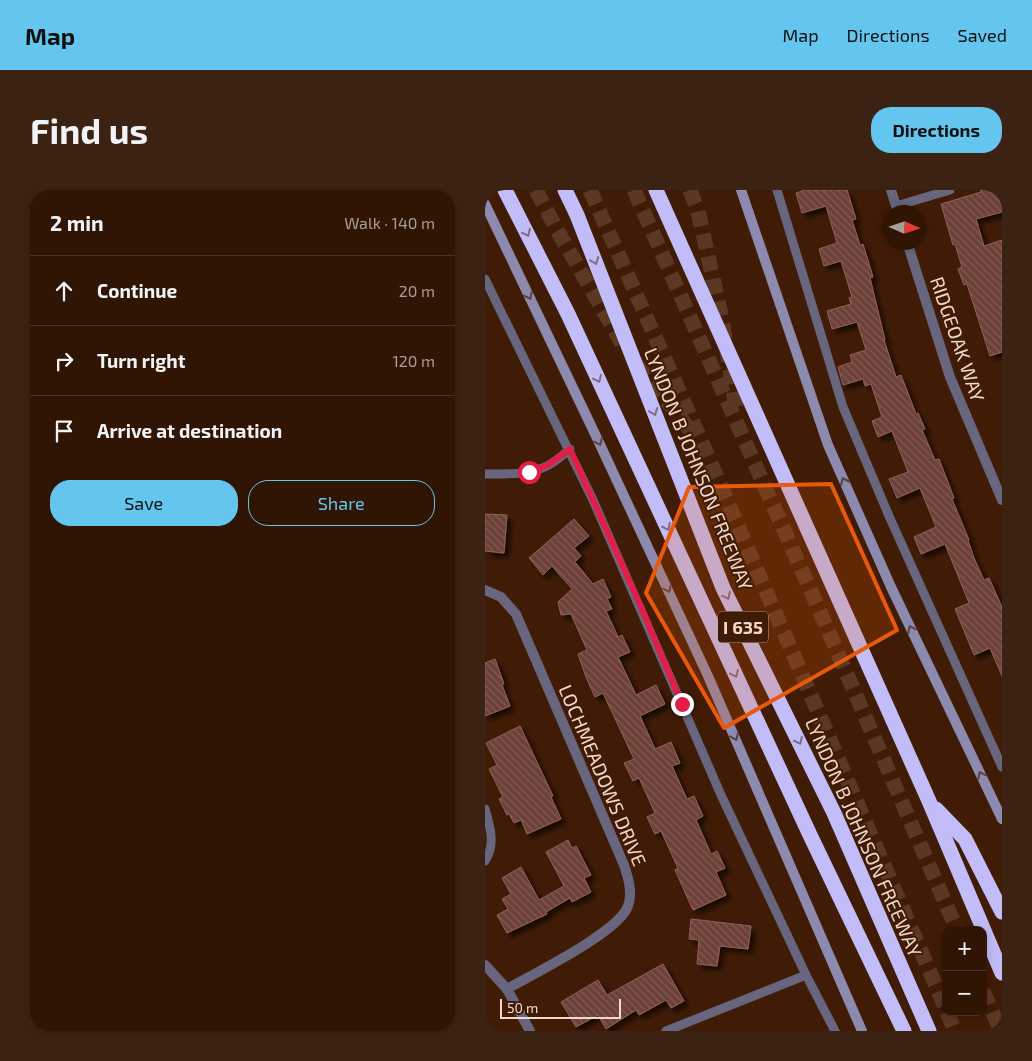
<!DOCTYPE html>
<meta charset="utf-8">
<style>
body{margin:0;font-family:"Exo 2",sans-serif;background:#3c2213;color:#f1f3f6}
.controls{position:absolute;right:15px;bottom:15px;display:grid;overflow:hidden;border-radius:10px;box-shadow:0 2px 12px #0003}
.controls button{width:45px;height:45px;display:grid;place-items:center;padding:0;border:0;border-bottom:1px solid #4b3426;background:#301504;color:#f1f3f6;font:25px sans-serif}
.compass{position:absolute;left:397px;top:15px;width:45px;height:45px;border-radius:50%;background:#301504;box-shadow:0 2px 12px #0003;rotate:93deg}
.scale{position:absolute;left:15px;bottom:12px;width:121px;box-sizing:border-box;padding-left:5px;border:2px solid #f1d8cc;border-top:0;font-size:14px;line-height:18px;white-space:nowrap;color:#f1d8cc;-webkit-text-stroke:4px #401c06;paint-order:stroke}
.stop{position:absolute;width:15px;height:15px;margin:-11px;border:4px solid #e11d48;border-radius:50%;background:#fff}
.stop.end{background:#e11d48;border-color:#fff;box-shadow:0 1px 5px #0008}
.list{margin:0;padding:0;list-style:none}
h2{display:flex;justify-content:space-between;align-items:center;height:65px;margin:0;padding:0 20px;font-size:21px}
h2 small{font-size:16px;font-weight:400;color:#a89f9a}
.list li{display:grid;grid-template-columns:32px 1fr auto;gap:15px;align-items:center;box-sizing:border-box;height:70px;padding:0 20px;border-top:1px solid #4b3426}
.list b{display:block;font-size:19px;white-space:nowrap}
.list em{font-size:16px;font-style:normal;color:#a89f9a}
.actions{display:flex;gap:10px;padding:15px 20px}
.actions a{flex:1;padding:11px 0;border:1px solid #64c5ee;border-radius:20px;text-align:center;font-size:18px;color:#64c5ee}
.actions .main{background:#64c5ee;color:#111}
.icon{flex:none;width:28px;height:28px;fill:none;stroke:currentColor;stroke-width:2;stroke-linecap:round;stroke-linejoin:round}
.map{position:relative;flex:none;width:517px;height:841px;overflow:hidden;border-radius:20px}
header{display:flex;align-items:center;gap:30px;box-sizing:border-box;height:70px;padding:0 25px;background:#64c5ee;color:#111}
header strong{font-size:24px}
nav{display:flex;gap:28px;margin-inline-start:auto;font-size:18px}
.intro{display:flex;align-items:center;justify-content:space-between;box-sizing:border-box;height:120px;padding:0 30px}
h1{margin:0;font-size:35px}
.button{padding:12px 22px;border-radius:20px;background:#64c5ee;color:#111;font-size:18px;font-weight:700}
main{display:flex;gap:30px;padding:0 30px}
aside{flex:1;background:#301504;border-radius:20px;box-shadow:0 2px 12px #0003}
.map>svg:first-child{display:block}
</style>
<header>
<strong>Map</strong>
<nav><a>Map</a><a>Directions</a><a>Saved</a></nav>
</header>
<div class="intro"><h1>Find us</h1><a class="button">Directions</a></div>
<main>
<aside>
<h2>2 min<small>Walk · 140 m</small></h2>
<ul class="list">
<li><svg class="icon" aria-label="ahead" viewBox="0 0 24 24"><path d="M12 20V5M6 11l6-6 6 6"/></svg><div><b>Continue</b></div><em>20 m</em></li>
<li><svg class="icon" aria-label="right" viewBox="0 0 24 24"><path d="M7 20v-9h11M14 6l5 5-5 5"/></svg><div><b>Turn right</b></div><em>120 m</em></li>
<li><svg class="icon" aria-label="arrive" viewBox="0 0 24 24"><path d="M6 21V4h12l-3 4 3 4H6"/></svg><div><b>Arrive at destination</b></div></li>
</ul>
<div class="actions"><a class="main">Save</a><a>Share</a></div>
</aside>
<div class="map">
<svg width="517" height="841" viewBox="0 0 517 841">
<defs>
<pattern id="building-back-hatch" width="6" height="6" patternUnits="userSpaceOnUse" patternTransform="scale(1.25)"><rect width="6" height="6" fill="#6d3f39"/><path d="M-1 5l2 2M0 0l6 6M5-1l2 2" fill="none" stroke="#825a54"/></pattern>
<filter id="shadow"><feDropShadow dx="4.5" dy="4.5" stdDeviation="2.5" flood-color="#0009"/></filter>
</defs>
<rect width="100%" height="100%" fill="#401c06"/>
<g fill="url(#building-back-hatch)" stroke="#91615a" filter="url(#shadow)">
<polygon points="320,0 362,0 371,29 367,30 375,55 378,54 388,87 385,88 400,150 399,150 411,187 416,185 431,224 433,223 440,239 437,240 450,270 454,269 469,308 467,309 484,350 483,350 489,368 499,390 504,388 517,417 517,486 505,458 489,465 470,419 484,413 460,354 436,364 429,347 451,337 435,298 412,308 404,289 423,282 407,241 393,247 387,231 397,227 386,194 380,196 378,189 358,195 353,177 367,172 365,165 381,160 372,132 347,139 342,121 366,114 364,108 367,107 356,71 339,76 334,59 352,53 341,16 317,23 311,3"/>
<polygon points="495,0 514,0 517,7 517,22 491,29 499,56 517,50 517,162 505,166 482,94 479,95 473,79 477,77 470,54 468,55 456,14 496,2"/>
<polygon points="0,324 22,325 19,363 0,361"/>
<polygon points="89,329 104,346 89,358 96,366 90,372 108,394 118,389 126,407 122,409 127,419 121,421 133,447 137,445 145,462 133,467 151,505 171,495 180,514 155,526 170,559 186,552 195,573 187,576 202,609 209,606 218,626 211,630 226,664 232,661 240,678 231,682 241,705 208,720 190,680 193,678 176,641 170,644 162,627 170,623 154,588 148,591 139,573 149,569 118,503 110,507 101,487 93,464 102,460 86,424 76,425 73,412 87,399 67,376 58,385 44,368"/>
<polygon points="10,469 19,494 17,495 25,516 0,526 0,473"/>
<polygon points="35,536 68,606 66,607 76,629 42,644 36,630 29,633 24,624 22,625 14,609 18,607 4,579 12,575 1,553"/>
<polygon points="83,650 87,658 91,656 106,685 99,688 106,702 87,712 85,708 61,722 62,724 22,743 12,725 23,719 17,709 26,704 17,688 36,677 54,710 79,696 61,662"/>
<polygon points="206,729 266,736 263,759 235,756 232,776 212,774 214,750 204,749"/>
<polygon points="178,774 199,811 186,818 181,810 154,825 151,820 121,839 113,825 91,837 76,812 113,790 122,805"/>
</g>
<g fill="none" stroke-linecap="round" stroke-linejoin="round">
<g stroke="#5b3824" stroke-width="15" stroke-dasharray="15 8" stroke-linecap="butt">
<polyline points="51,0 71,38 138,155"/>
<polyline points="105,0 218,255 461,819"/>
<polyline points="149,0 333,417 472,740"/>
<polyline points="205,0 213,21 237,129 251,218"/>
<polyline points="152,175 206,241"/>
<polyline points="498,801 516,841"/>
<polyline points="462,822 470,841"/>
</g>
<g stroke="#68667e" stroke-width="9">
<polyline points="292,0 358,217 404,326 517,577"/>
<polyline points="411,16 465,0"/>
<polyline points="0,89 108,310 236,605 321,785 350,841"/>
<path d="M0,284C21,284 43,285 62,276C70,272 78,265 85,259"/>
<path d="M0,619C5,636 11,655 0,671"/>
<polyline points="181,841 321,785"/>
</g>
<g stroke="#68667e" stroke-width="10">
<polyline points="406,0 413,22"/>
<polyline points="422,52 465,187 517,310"/>
<path d="M0,400L16,407L31,424L139,675C143,687 148,703 143,716C134,742 48,784 22,799"/>
<polyline points="0,775 22,799 45,841"/>
</g>
<g stroke="#8c8aaf" stroke-width="10">
<polyline points="256,0 343,255 406,397 517,629"/>
<polyline points="0,14 111,246 223,486 377,841"/>
</g>
<g stroke="#c2bdf8" stroke-width="15">
<polyline points="20,0 83,124 325,645 419,841"/>
<polyline points="80,0 92,25 238,398 349,623 444,841"/>
<polyline points="171,0 444,611 517,783"/>
<polyline points="451,619 480,649 517,722"/>
</g>
</g>
<defs><path id="oneway-chevron" d="M-2-3.5L2.5 0L-2 3.5" fill="none" stroke-width="1.6" stroke-linecap="round" stroke-linejoin="round" transform="scale(1.25)"/></defs>
<g stroke="#816c7f">
<use href="#oneway-chevron" transform="translate(42 43) rotate(64)"/>
<use href="#oneway-chevron" transform="translate(110 71) rotate(69)"/>
<use href="#oneway-chevron" transform="translate(113 189) rotate(65)"/>
<use href="#oneway-chevron" transform="translate(169 222) rotate(69)"/>
<use href="#oneway-chevron" transform="translate(182 337) rotate(65)"/>
<use href="#oneway-chevron" transform="translate(242 406) rotate(64)"/>
<use href="#oneway-chevron" transform="translate(250 484) rotate(65)"/>
<use href="#oneway-chevron" transform="translate(314 551) rotate(64)"/>
</g>
<g stroke="#5b4241">
<use href="#oneway-chevron" transform="translate(44 106) rotate(64)"/>
<use href="#oneway-chevron" transform="translate(114 252) rotate(65)"/>
<use href="#oneway-chevron" transform="translate(359 291) rotate(-114)"/>
<use href="#oneway-chevron" transform="translate(183 399) rotate(65)"/>
<use href="#oneway-chevron" transform="translate(426 439) rotate(-116)"/>
<use href="#oneway-chevron" transform="translate(250 547) rotate(67)"/>
<use href="#oneway-chevron" transform="translate(496 585) rotate(-116)"/>
</g>
<g fill="none" stroke-linecap="round" stroke-linejoin="round">
<polyline stroke="#e11d48" stroke-width="6" points="44,282 63,275 85,259 154,412 197,514"/>
</g>
<path fill="#e8590c" fill-opacity="0.2" stroke="#e8590c" stroke-width="4" stroke-linejoin="round" d="M346,294L412,440L239,538L161,403L204,297Z"/>
<g text-anchor="middle" dominant-baseline="central" stroke-width="4" stroke-linejoin="round" paint-order="stroke">
<rect fill="#401c06" stroke="#bca091" stroke-width="1" x="233" y="421.5" width="50" height="31" rx="4"/>
<g font-size="18" font-weight="bold" fill="#f1d8cc">
<text x="258" y="437">I 635</text>
</g>
<g font-size="19" fill="#f1d8cc" stroke="#401c06">
<text transform="translate(473 149) rotate(71)">RIDGEOAK WAY</text>
<text transform="translate(214 279) rotate(68)">LYNDON B JOHNSON FREEWAY</text>
<text transform="translate(118 585) rotate(67)">LOCHMEADOWS DRIVE</text>
<text transform="translate(379 647) rotate(66)">LYNDON B JOHNSON FREEWAY</text>
</g>
</g>
</svg>
<div class="controls">
<button>+</button>
<button>−</button>
</div>
<svg class="compass" viewBox="-18 -18 36 36"><path d="M0-13l5 13h-10z" fill="#e53935"/><path d="M0 13l5-13h-10z" fill="#a89f9a"/></svg>
<div class="scale">50 m</div>
<div class="stop" style="left:44px;top:282px"></div>
<div class="stop end" style="left:197px;top:514px"></div>
</div>
</main>
